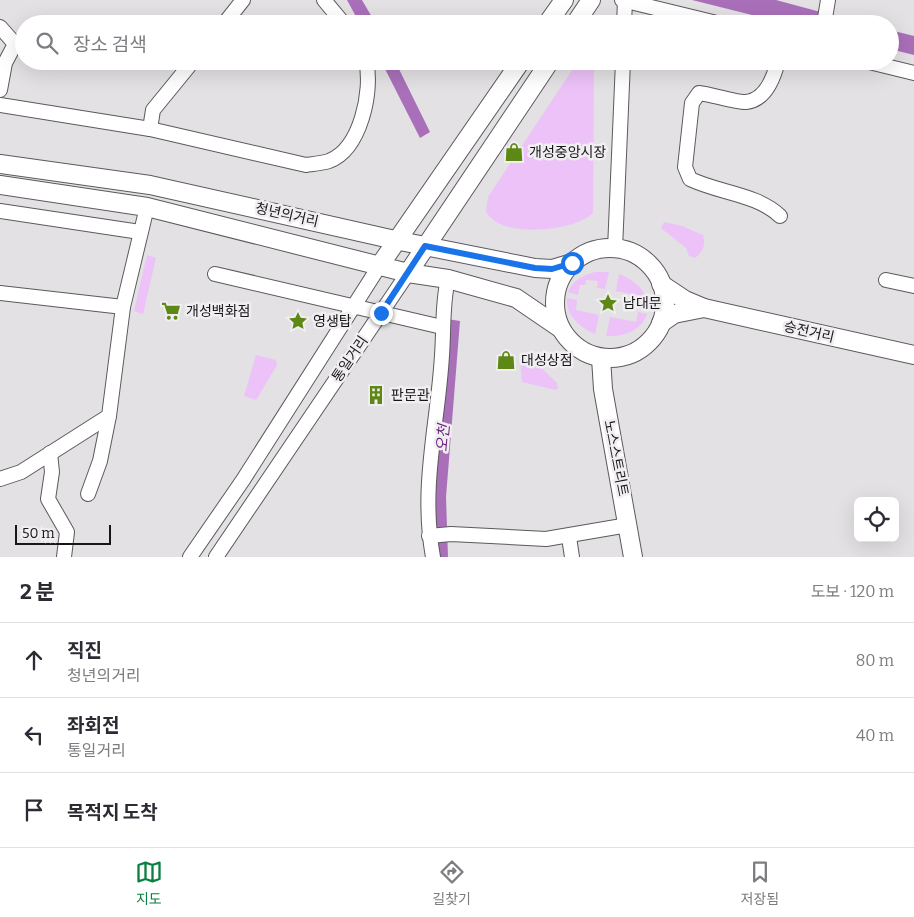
<!DOCTYPE html>
<html lang="ko">
<meta charset="utf-8">
<style>
body{margin:0;font-family:Bitter,"Noto Sans KR",serif;background:#f7f7f7;color:#2b2b33}
.controls{position:absolute;right:15px;bottom:15px;display:grid;overflow:hidden;border-radius:8px;box-shadow:0 5px 20px #0002}
.controls button{width:45px;height:45px;display:grid;place-items:center;padding:0;border:0;border-bottom:1px solid #e1e1e2;background:#fff;color:#2b2b33;font:25px sans-serif}
.scale{position:absolute;left:15px;bottom:12px;width:96px;box-sizing:border-box;padding-left:5px;border:2px solid #181718;border-top:0;font-size:14px;line-height:18px;white-space:nowrap;color:#181718;-webkit-text-stroke:4px #f0eef1;paint-order:stroke}
.stop{position:absolute;width:15px;height:15px;margin:-11px;border:4px solid #1a73e8;border-radius:50%;background:#fff}
.stop.end{background:#1a73e8;border-color:#fff;box-shadow:0 1px 5px #0008}
.list{margin:0;padding:0;list-style:none}
h2{display:flex;justify-content:space-between;align-items:center;height:65px;margin:0;padding:0 20px;font-size:21px}
h2 small{font-size:16px;font-weight:400;color:#7c7c81}
.list li{display:grid;grid-template-columns:32px 1fr auto;gap:15px;align-items:center;box-sizing:border-box;height:75px;padding:0 20px;border-top:1px solid #e1e1e2}
.list b{display:block;font-size:19px;white-space:nowrap}
.list p{margin:0;font-size:16px;white-space:nowrap;color:#7c7c81}
.list em{font-size:16px;font-style:normal;color:#7c7c81}
.icon{flex:none;width:28px;height:28px;fill:none;stroke:currentColor;stroke-width:2;stroke-linecap:round;stroke-linejoin:round}
.map{position:relative;flex:none;width:914px;height:557px;overflow:hidden}
.search{position:absolute;background:#fff;box-shadow:0 5px 20px #0002;left:15px;right:15px;top:15px;height:55px;display:flex;align-items:center;gap:12px;box-sizing:border-box;padding:0 18px;border-radius:28px;color:#7c7c81;font-size:19px}
.sheet{height:290px;background:#fff}
nav{display:flex;justify-content:space-around;align-items:center;box-sizing:border-box;height:70px;border-top:1px solid #e1e1e2;background:#fff;font-size:14px;color:#7c7c81}
nav a{display:grid;justify-items:center;gap:2px}
nav .on{color:#0b8043}
.map>svg:first-child{display:block}
</style>
<div class="map">
<svg width="914" height="557" viewBox="0 0 914 557">
<rect width="100%" height="100%" fill="#e3e1e4"/>
<g fill="#ecc2f8">
<path d="M578,61L594,63L593,213C574,232 498,239 486,211L488,197Z"/>
<path d="M664,222L682,226L703,235C706,245 703,252 695,258L689,256L686,248L661,228Z"/>
<polygon points="147,255 156,258 143,314 134,311"/>
<path d="M595,272H609L605,289L597,288L598,281L586,280L585,285H580L578,295L568,292C574,279 582,276 595,272Z"/>
<path d="M619,274C635,280 648,291 648,309L639,307L641,296L616,291Z"/>
<path d="M567,298L577,300L576,310L599,315L595,334C581,328 565,315 567,298Z"/>
<path d="M638,312L647,314C641,331 624,337 606,336L610,317L636,322Z"/>
<polygon points="256,355 276,360 277,365 256,400 244,396"/>
<polygon points="530,357 557,383 558,388 555,390 522,382 520,361"/>
</g>
<g fill="#a970b9">
<polygon points="347,0 362,0 376,24 360,24"/>
<polygon points="692,0 776,0 865,24 788,24"/>
<polygon points="890,30 914,36 914,55 890,49"/>
<polygon points="381,61 395,61 430,132 420,138"/>
<polygon points="447,319 460,321 446,497 448,557 438,557 433,481"/>
</g>
<g fill="none" stroke-linecap="round" stroke-linejoin="round">
<g stroke="#5b595c" stroke-width="16">
<g id="minor">
<polyline points="324,0 344,24"/>
<polyline points="622,0 721,24"/>
<polyline points="224,24 243,0"/>
<polyline points="624,24 625,1"/>
<polyline points="824,24 828,0"/>
<polyline points="0,27 15,44 5,63 0,90"/>
<path d="M778,61C774,77 766,100 746,102C738,103 710,94 699,93L692,103L685,167L690,179C719,193 757,194 780,216"/>
<polyline points="865,61 914,73"/>
<path d="M0,105L150,129L306,165C313,164 323,163 329,161C361,149 373,90 366,61"/>
<polyline points="150,129 153,110 193,61"/>
<polyline points="0,211 140,232"/>
<polyline points="615,249 623,61"/>
<polyline points="215,274 442,327"/>
<polyline points="886,280 914,286"/>
<polyline points="0,293 123,307"/>
<polyline points="50,453 52,472 48,499 67,532 64,557"/>
<polyline points="0,479 21,472 109,416 123,307 147,207"/>
<polyline points="88,494 100,461 109,416"/>
<polyline points="429,536 451,534 546,539 628,525"/>
<polyline points="569,537 572,557"/>
<polyline points="190,557 243,480 380,265"/>
<polyline points="216,557 408,273"/>
<path d="M433,557C420,486 438,425 442,355C444,329 442,304 448,279"/>
</g>
</g>
<g stroke="#5b595c" stroke-width="20">
<g id="major">
<polyline points="547,24 564,0"/>
<polyline points="575,24 591,0"/>
<polyline points="0,164 150,185 395,240 535,268 552,269 572,263"/>
<polyline points="0,185 147,207 408,273 448,279 516,298 560,328"/>
<circle cx="610" cy="303" r="55"/>
<polyline points="380,265 521,61"/>
<polyline points="408,273 550,61"/>
<polyline points="661,284 685,300 704,308 674,314 661,323"/>
<polyline points="704,308 914,355"/>
<polyline points="601,358 603,389 633,557"/>
</g>
</g>
<use href="#minor" stroke="#fff" stroke-width="14"/>
<use href="#major" stroke="#fff" stroke-width="18"/>
</g>
<g fill="none" stroke-linecap="round" stroke-linejoin="round">
<polyline stroke="#1a73e8" stroke-width="6" points="381,313 425,246 535,268 552,269 572,263"/>
</g>
<defs>
<g id="shop-bare" transform="scale(1.5)"><path d="M-5-2.5h2.3a2.7 3.5 0 0 1 5.4 0H5L5.5 6h-11ZM-1.5-2.5h3a1.5 2.3 0 0 0-3 0Z" fill="#5e8815" stroke="#f0eef1" stroke-width="2.5" paint-order="stroke"/></g>
<g id="sight-bare" transform="scale(1.5)"><path d="M0-6L1.8-2.2L6-1.7L2.9 1.2L3.7 5.4L0 3.3L-3.7 5.4L-2.9 1.2L-6-1.7L-1.8-2.2Z" fill="#5e8815" stroke="#f0eef1" stroke-width="2.5" paint-order="stroke"/></g>
<g id="supermarket-bare" transform="scale(1.5)"><path d="M-6-5.5h2.5l.6 2H6L4.5 2H-2.5L-4.4-4H-6ZM-1.5 3.2a1.3 1.3 0 1 0 .1 0ZM3 3.2a1.3 1.3 0 1 0 .1 0Z" fill="#5e8815" stroke="#f0eef1" stroke-width="2.5" paint-order="stroke"/></g>
<g id="building-bare" transform="scale(1.5)"><path d="M-4-6H4V6H1V3H-1V6H-4ZM-2.5-4.3h1.7v1.8h-1.7ZM.8-4.3h1.7v1.8H.8ZM-2.5-1h1.7V.8h-1.7ZM.8-1h1.7V.8H.8Z" fill="#5e8815" stroke="#f0eef1" stroke-width="2.5" paint-order="stroke"/></g>
</defs>
<g fill-rule="evenodd">
<use href="#shop-bare" x="514" y="152"/>
<use href="#sight-bare" x="608" y="303"/>
<use href="#supermarket-bare" x="171" y="311"/>
<use href="#sight-bare" x="298" y="321"/>
<use href="#shop-bare" x="506" y="360"/>
<use href="#building-bare" x="376" y="395"/>
</g>
<g text-anchor="middle" dominant-baseline="central" stroke-width="5" stroke-linejoin="round" paint-order="stroke">
<g font-size="14" fill="#181718" stroke="#f0eef1" text-anchor="start">
<text x="529" y="152">개성중앙시장</text>
<text x="623" y="303">남대문</text>
<text x="186" y="311">개성백화점</text>
<text x="313" y="321">영생탑</text>
<text x="521" y="360">대성상점</text>
<text x="391" y="395">판문관</text>
</g>
<g font-size="14" fill="#181718" stroke="#f0eef1">
<text transform="translate(287 215) rotate(13)">청년의거리</text>
<text transform="translate(809 332) rotate(13)">승전거리</text>
<text transform="translate(350 359) rotate(-56)">통일거리</text>
<text transform="translate(616 458) rotate(79)">노스스트리트</text>
</g>
<g font-size="15" font-style="italic" fill="#69217a" stroke="#f0eef1">
<text transform="translate(443 438) rotate(-85)">오천</text>
</g>
</g>
</svg>
<div class="controls">
<button><svg class="icon" aria-label="locate" viewBox="0 0 24 24"><circle cx="12" cy="12" r="6"/><path d="M12 2v4M12 18v4M2 12h4M18 12h4"/></svg></button>
</div>
<div class="scale">50 m</div>
<div class="stop" style="left:572px;top:263px"></div>
<div class="stop end" style="left:381px;top:313px"></div>
<div class="search"><svg class="icon" aria-label="search" viewBox="0 0 24 24"><circle cx="10" cy="10" r="6"/><path d="M15 15l6 6"/></svg>장소 검색</div>
</div>
<section class="sheet">
<h2>2 분<small>도보 · 120 m</small></h2>
<ul class="list">
<li><svg class="icon" aria-label="ahead" viewBox="0 0 24 24"><path d="M12 20V5M6 11l6-6 6 6"/></svg><div><b>직진</b><p>청년의거리</p></div><em>80 m</em></li>
<li><svg class="icon" aria-label="left" viewBox="0 0 24 24"><path d="M17 20v-9H6M10 6l-5 5 5 5"/></svg><div><b>좌회전</b><p>통일거리</p></div><em>40 m</em></li>
<li><svg class="icon" aria-label="arrive" viewBox="0 0 24 24"><path d="M6 21V4h12l-3 4 3 4H6"/></svg><div><b>목적지 도착</b></div></li>
</ul>
</section>
<nav>
<a class="on"><svg class="icon" aria-label="map" viewBox="0 0 24 24"><path d="M3 6l6-2 6 2 6-2v14l-6 2-6-2-6 2zM9 4v14M15 6v14"/></svg>지도</a>
<a><svg class="icon" aria-label="directions" viewBox="0 0 24 24"><path d="M12 3l9 9-9 9-9-9zM9 14v-3h6M13 9l2 2-2 2"/></svg>길찾기</a>
<a><svg class="icon" aria-label="saved" viewBox="0 0 24 24"><path d="M7 4h10v16l-5-4-5 4z"/></svg>저장됨</a>
</nav>
